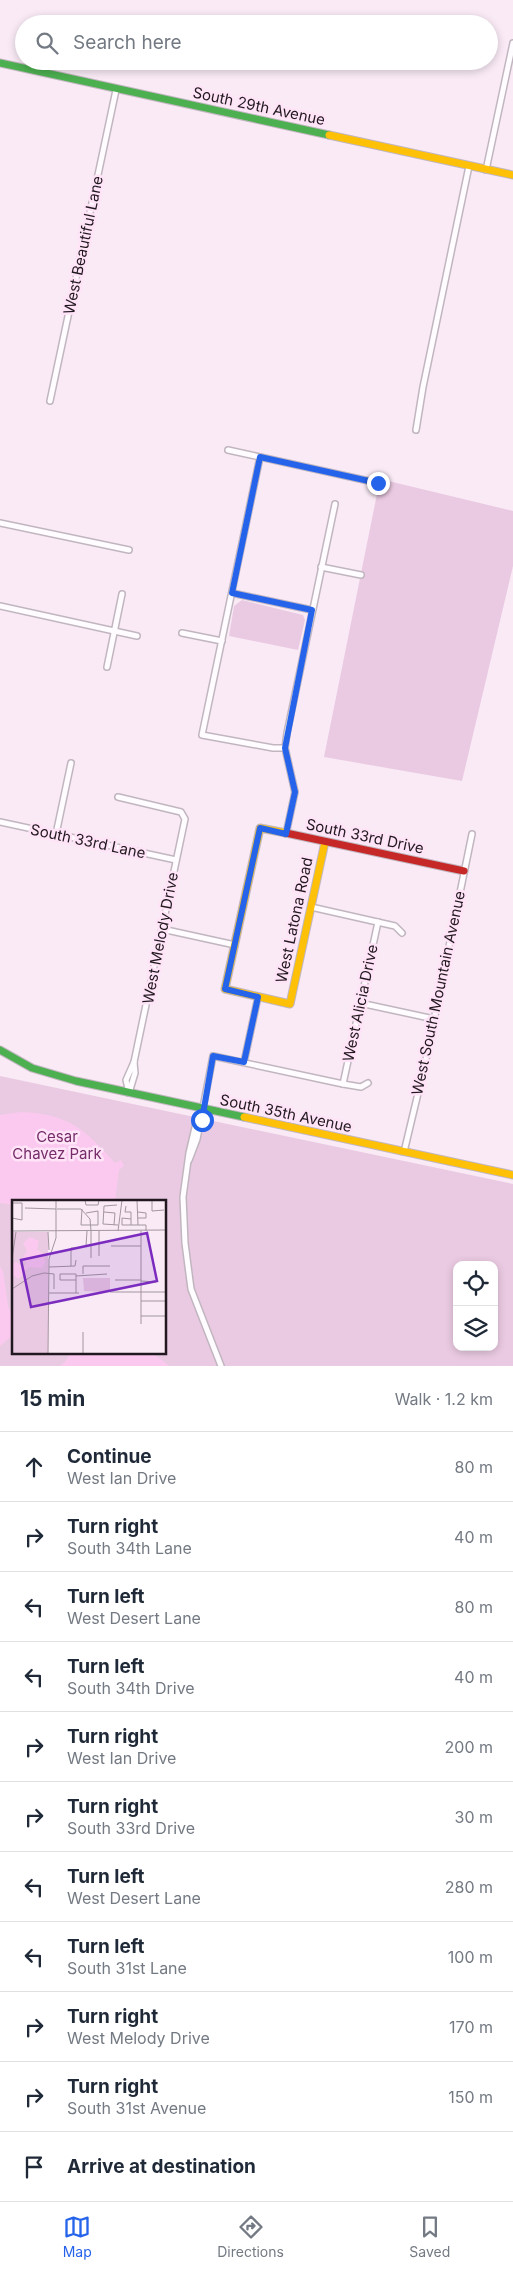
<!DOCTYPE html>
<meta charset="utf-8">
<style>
body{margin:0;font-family:Inter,sans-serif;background:#f6f6f7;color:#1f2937}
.controls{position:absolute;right:15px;bottom:15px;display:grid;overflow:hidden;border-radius:10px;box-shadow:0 2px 8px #0003}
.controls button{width:45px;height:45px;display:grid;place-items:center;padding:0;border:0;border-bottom:1px solid #e0e1e3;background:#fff;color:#1f2937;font:25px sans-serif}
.stop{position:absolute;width:15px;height:15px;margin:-11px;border:4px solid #2563eb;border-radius:50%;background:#fff}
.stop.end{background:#2563eb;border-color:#fff;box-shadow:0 1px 5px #0008}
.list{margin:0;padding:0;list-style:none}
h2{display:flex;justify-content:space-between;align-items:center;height:65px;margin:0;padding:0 20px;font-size:21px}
h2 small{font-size:16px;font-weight:400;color:#747a83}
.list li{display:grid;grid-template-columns:32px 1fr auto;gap:15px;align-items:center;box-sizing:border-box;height:70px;padding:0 20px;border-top:1px solid #e0e1e3}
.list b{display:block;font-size:19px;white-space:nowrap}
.list p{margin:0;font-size:16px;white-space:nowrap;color:#747a83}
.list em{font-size:16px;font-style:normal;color:#747a83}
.icon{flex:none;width:28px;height:28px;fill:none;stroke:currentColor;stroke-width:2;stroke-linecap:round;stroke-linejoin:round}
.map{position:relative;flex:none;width:513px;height:1366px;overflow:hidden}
.search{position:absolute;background:#fff;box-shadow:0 2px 8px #0003;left:15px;right:15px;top:15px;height:55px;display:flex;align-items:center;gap:12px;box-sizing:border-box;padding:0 18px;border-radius:28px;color:#747a83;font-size:19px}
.sheet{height:835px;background:#fff}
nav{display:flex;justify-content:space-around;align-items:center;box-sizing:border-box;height:70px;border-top:1px solid #e0e1e3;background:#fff;font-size:14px;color:#747a83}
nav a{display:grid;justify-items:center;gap:2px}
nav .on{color:#2563eb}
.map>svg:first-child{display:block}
</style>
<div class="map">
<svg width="513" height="1366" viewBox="0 0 513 1366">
<rect width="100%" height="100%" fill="#f9eaf5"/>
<g fill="#eacae2" fill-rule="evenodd">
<polygon points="380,479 513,511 513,566 462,781 324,757"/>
<polygon points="242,600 303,615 305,620 298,650 229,636 234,606"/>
<path d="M0,1076L513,1184V1366H0ZM14,1201H165V1352H14ZM457,1265H494V1347H457Z"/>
</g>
<g fill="#fbc9ef">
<path d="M21,1112C68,1114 85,1129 115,1163L121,1160L124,1166L119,1170L115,1201H14V1205L0,1203V1115Z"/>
<polygon points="0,1267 3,1271 8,1306 11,1313 14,1312 14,1334 0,1346"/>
<polygon points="71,1352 139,1352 157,1356 169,1366 60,1366 65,1362"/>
</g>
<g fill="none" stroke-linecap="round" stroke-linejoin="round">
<g stroke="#c1b6bf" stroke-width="8">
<g id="street">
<polyline points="486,170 513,43"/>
<polyline points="50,401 116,90"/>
<polyline points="416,430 423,387 469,166"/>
<polyline points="228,450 378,483"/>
<polyline points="260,457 202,735 273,748 285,748"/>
<polyline points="0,523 129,550"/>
<polyline points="321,567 361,575"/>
<polyline points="232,593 312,610"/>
<polyline points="0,606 137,636"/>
<polyline points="182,633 222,641"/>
<polyline points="107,667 122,594"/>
<polyline points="118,797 181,812 185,819 134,1062 135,1073 129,1093"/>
<polyline points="0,822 176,860"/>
<polyline points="56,834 71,763"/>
<polyline points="286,834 295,792 285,748 287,733 335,504"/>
<polyline points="311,907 395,926 402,933"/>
<polyline points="162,929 235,945"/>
<polyline points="360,1003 434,1019"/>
<polyline points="244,1062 258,997"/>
<polyline points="343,1084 378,922"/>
<polyline points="129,1093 126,1080 134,1062"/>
<polyline points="201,1112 197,1119 189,1153 183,1197 185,1243 191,1289 221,1366"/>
<polyline points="404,1152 425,1064 472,834"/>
<polyline points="189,1160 197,1139 213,1056 343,1084 361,1087 368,1083"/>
</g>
</g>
<g stroke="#c1b6bf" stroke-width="9">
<g id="fast">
<polyline points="0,63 329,135"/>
<polyline points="0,1050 32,1068 76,1081 244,1117"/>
</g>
</g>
<g stroke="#c1b6bf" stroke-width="9">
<g id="slow">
<polyline points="329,135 513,175"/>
<polyline points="286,833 260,828 225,989 290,1004 325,842"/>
<polyline points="244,1117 513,1175"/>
</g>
</g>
<g stroke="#c1b6bf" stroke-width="9">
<polyline id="jam" points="286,833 464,871"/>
</g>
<use href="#street" stroke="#fefcfe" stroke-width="5"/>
<use href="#fast" stroke="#4caf50" stroke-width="7"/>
<use href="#slow" stroke="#ffc107" stroke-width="7"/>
<use href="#jam" stroke="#c62828" stroke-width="7"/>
</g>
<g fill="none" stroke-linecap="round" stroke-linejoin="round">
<polyline stroke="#2563eb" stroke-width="6" points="202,1120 213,1056 244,1062 258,997 225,989 260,828 286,834 295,792 285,748 312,610 232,593 260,457 378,483"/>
</g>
<g text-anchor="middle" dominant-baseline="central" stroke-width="5" stroke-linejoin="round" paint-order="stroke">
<g font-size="15" fill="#221920" stroke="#ffe4f8">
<text transform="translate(259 106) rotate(12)">South 29th Avenue</text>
<text transform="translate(83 245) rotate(-78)">West Beautiful Lane</text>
<text transform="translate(365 836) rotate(12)">South 33rd Drive</text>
<text transform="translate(88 841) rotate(12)">South 33rd Lane</text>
<text transform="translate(294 920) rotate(-78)">West Latona Road</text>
<text transform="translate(160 938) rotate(-79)">West Melody Drive</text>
<text transform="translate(438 993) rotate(-78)">West South Mountain Avenue</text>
<text transform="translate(360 1003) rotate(-78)">West Alicia Drive</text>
<text transform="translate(286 1113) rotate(12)">South 35th Avenue</text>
</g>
<g font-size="15" fill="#752c68" stroke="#ffe4f8">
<text x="57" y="1136">Cesar<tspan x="57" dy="17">Chavez Park</tspan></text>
</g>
</g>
<g transform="translate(12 1200)">
<rect width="154" height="154" fill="#f9eaf5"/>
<path d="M0,32H36V153H0ZM71,78H98V92L72,91Z" fill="#eacae2"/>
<path d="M18,37L27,41L25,49L32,55L33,62L30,68L17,67L7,79L0,75V65L4,62L11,66L15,64L10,59L15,51L11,43Z" fill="#fbc9ef"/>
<path fill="none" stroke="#a396a0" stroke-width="1" d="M73,0L74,5H86L87,0M125,0L126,25M140,0V11L152,10M0,3H10V20L0,18ZM105,5L92,6L91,24L106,25M114,6L113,12H119V25M13,8L44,9M45,9H69L78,19L79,31M70,9L69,25H86V11L74,13M92,12L103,13L102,25M126,12L134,13V18H126M119,19L110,18V25H134V31M79,30V58M0,31L154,30M87,31V56M106,31L110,0M36,32L37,50M74,46L75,31M99,46H129M0,59L4,32M59,66V48H66M37,67L63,66L64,60M71,74V66H98M64,76L95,74M64,80H48V74H64V93M103,80H129M129,81L144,82M0,89L20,76L32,73L42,74V89M98,92H154M37,93H67M129,101H154M129,116H154M129,124V31M36,153L37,59L44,38V0M71,153V132"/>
<path fill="#7b2cbf" fill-opacity="0.15" stroke="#7b2cbf" stroke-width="2.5" d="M135,33L145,81L19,107L9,60Z"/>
<rect width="154" height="154" fill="none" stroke="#221920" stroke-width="2.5"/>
</g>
</svg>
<div class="controls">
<button><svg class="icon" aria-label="locate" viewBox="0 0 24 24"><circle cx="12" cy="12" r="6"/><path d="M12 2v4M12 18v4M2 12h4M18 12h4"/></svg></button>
<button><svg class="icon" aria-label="layers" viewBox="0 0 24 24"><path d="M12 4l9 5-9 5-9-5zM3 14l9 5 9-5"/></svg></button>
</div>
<div class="stop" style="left:202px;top:1120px"></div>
<div class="stop end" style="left:378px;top:483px"></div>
<div class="search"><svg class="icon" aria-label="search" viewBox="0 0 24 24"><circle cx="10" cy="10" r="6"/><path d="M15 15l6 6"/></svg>Search here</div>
</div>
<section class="sheet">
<h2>15 min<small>Walk · 1.2 km</small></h2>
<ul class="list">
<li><svg class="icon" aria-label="ahead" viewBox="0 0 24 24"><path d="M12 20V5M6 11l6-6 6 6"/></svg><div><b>Continue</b><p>West Ian Drive</p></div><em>80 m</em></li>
<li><svg class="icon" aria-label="right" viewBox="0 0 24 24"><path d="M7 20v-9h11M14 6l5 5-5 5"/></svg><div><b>Turn right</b><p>South 34th Lane</p></div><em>40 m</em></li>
<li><svg class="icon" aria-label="left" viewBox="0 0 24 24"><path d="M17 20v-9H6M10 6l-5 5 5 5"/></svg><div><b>Turn left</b><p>West Desert Lane</p></div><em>80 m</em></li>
<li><svg class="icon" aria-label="left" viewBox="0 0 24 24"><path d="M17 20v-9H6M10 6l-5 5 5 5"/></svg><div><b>Turn left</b><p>South 34th Drive</p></div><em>40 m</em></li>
<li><svg class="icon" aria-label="right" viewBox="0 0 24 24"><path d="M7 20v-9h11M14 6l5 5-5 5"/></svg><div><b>Turn right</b><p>West Ian Drive</p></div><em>200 m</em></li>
<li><svg class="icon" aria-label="right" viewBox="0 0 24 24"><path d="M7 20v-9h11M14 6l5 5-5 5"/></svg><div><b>Turn right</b><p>South 33rd Drive</p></div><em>30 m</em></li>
<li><svg class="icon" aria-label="left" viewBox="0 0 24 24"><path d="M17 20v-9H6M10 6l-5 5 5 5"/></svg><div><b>Turn left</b><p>West Desert Lane</p></div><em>280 m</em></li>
<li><svg class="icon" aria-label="left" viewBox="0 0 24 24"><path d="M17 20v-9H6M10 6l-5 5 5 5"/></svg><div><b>Turn left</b><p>South 31st Lane</p></div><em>100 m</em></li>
<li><svg class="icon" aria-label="right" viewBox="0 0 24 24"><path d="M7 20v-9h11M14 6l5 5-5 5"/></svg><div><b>Turn right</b><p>West Melody Drive</p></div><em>170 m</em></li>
<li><svg class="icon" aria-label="right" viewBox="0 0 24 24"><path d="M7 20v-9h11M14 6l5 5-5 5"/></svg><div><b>Turn right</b><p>South 31st Avenue</p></div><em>150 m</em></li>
<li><svg class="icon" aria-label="arrive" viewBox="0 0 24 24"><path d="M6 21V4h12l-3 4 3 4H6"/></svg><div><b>Arrive at destination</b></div></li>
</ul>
</section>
<nav>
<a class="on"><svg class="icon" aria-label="map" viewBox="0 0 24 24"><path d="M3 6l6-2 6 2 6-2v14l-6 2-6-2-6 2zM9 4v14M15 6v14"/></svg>Map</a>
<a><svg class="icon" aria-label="directions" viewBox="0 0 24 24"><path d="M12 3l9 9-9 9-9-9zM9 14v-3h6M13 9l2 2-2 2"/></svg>Directions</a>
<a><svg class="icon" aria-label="saved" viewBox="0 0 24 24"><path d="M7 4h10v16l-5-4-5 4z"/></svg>Saved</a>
</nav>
